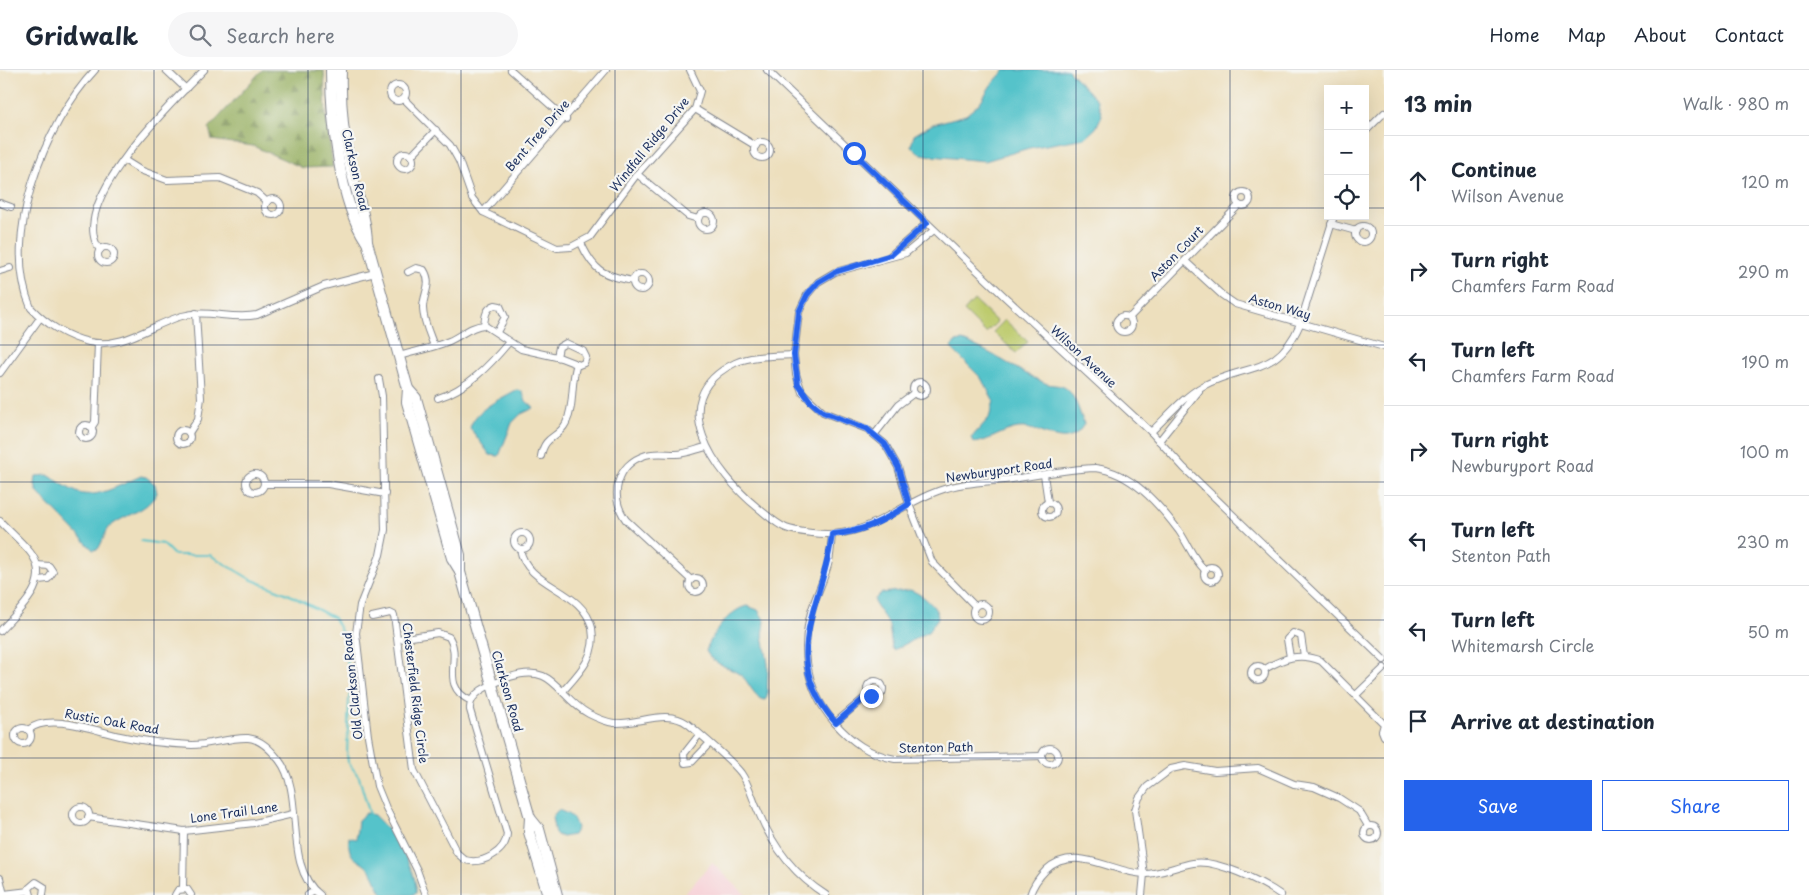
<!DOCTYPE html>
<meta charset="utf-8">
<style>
body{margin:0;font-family:"Playpen Sans",sans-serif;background:#f6f6f7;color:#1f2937}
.controls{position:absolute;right:15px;top:15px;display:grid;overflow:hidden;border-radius:0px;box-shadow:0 5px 20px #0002}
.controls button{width:45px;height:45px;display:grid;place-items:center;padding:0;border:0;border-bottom:1px solid #e0e1e3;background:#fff;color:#1f2937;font:25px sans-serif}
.stop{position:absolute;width:15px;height:15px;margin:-11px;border:4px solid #2563eb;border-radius:50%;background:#fff}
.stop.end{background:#2563eb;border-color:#fff;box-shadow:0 1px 5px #0008}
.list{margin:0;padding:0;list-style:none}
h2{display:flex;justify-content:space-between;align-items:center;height:65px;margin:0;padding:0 20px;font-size:21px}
h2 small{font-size:16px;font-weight:400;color:#747a83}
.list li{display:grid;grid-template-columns:32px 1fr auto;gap:15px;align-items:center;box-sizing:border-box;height:90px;padding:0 20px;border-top:1px solid #e0e1e3}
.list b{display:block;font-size:19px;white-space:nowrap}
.list p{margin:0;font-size:16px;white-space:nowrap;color:#747a83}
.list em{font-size:16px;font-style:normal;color:#747a83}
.actions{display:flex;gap:10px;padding:15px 20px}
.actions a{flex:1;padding:11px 0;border:1px solid #2563eb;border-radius:0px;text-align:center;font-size:18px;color:#2563eb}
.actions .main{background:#2563eb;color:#fff}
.icon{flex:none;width:28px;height:28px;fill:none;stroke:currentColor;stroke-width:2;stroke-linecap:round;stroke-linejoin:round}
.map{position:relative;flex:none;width:1384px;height:825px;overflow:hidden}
header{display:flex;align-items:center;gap:30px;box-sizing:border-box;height:70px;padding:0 25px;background:#fff;border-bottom:1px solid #e0e1e3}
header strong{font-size:24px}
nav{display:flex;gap:28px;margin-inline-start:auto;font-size:18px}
.search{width:350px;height:45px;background:#f6f6f7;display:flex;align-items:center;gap:12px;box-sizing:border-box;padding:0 18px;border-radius:28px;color:#747a83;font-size:19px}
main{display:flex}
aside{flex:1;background:#fff}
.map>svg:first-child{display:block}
</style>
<header>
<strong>Gridwalk</strong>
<div class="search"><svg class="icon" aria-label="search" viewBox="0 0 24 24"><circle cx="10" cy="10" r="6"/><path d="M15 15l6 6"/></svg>Search here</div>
<nav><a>Home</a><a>Map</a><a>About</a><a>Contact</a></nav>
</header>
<main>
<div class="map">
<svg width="1384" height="825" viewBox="0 0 1384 825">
<defs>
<pattern id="forest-firs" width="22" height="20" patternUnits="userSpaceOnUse" patternTransform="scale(1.25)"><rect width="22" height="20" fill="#96af60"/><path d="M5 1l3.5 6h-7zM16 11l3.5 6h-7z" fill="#7a8f52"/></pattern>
</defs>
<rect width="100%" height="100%" fill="#f6f6f2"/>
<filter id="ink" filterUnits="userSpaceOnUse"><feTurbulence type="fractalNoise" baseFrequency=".02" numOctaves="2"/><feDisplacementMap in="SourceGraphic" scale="10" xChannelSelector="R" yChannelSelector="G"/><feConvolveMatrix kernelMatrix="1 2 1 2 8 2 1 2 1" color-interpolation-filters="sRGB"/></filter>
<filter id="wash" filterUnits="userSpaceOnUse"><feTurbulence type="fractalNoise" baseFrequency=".0096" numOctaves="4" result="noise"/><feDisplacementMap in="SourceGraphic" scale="20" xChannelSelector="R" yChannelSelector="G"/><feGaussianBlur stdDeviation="1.12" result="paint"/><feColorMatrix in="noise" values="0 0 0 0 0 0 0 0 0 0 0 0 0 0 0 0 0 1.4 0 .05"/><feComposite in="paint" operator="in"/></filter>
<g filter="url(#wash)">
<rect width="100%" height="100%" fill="#eddfbd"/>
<polygon fill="#f7cfd5" points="712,793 746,825 683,825"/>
<g fill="#bdcb6d" stroke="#6c7d66">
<polygon points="974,230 997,252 986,263 964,241"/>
<polygon points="1005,250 1028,272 1016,283 993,262"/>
</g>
<polygon fill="url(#forest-firs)" stroke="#586f5f" points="262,0 324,1 326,47 333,97 303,98 253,76 212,70 209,58"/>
<g fill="#55c3ca" stroke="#387994">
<polygon points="1005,0 1068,0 1097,30 1102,45 1096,58 1085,68 1029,78 985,91 932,86 918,83 911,76 914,65 933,54 966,45 979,34 991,15"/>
<path d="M962,271C993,281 1016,301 1045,313C1052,316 1061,314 1067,319C1076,327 1080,344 1084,354C1067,385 1041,355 1018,358C1003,360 990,371 974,373L971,368L989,348L994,331L981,308L951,278L955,272Z"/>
<path d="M516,320L522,321L526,331L534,338L521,344L512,353L499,386L490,385L470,358C475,339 501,329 516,320Z"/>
<path d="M48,405C58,411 68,419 79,423C98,429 124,413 141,406L146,407L155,414L157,423C146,442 128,443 112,455C105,460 103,472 98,479L93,480L38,423L35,415L36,406Z"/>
<path d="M910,520C920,523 938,536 938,548L928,562L894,580L892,578L889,555L875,534V529L881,523Z"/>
<path d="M747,536L758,540L765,551L763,565L768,594L767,627L765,630C755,628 750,615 744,608C733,597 713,596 706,581C712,564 729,540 747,536Z"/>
<path d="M558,740C570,744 574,747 577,758L573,765L562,767L555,764L552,747Z"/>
<path d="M366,743L374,745C391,761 418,799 416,823L411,825H384C377,818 376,806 370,800C358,787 347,791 349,767L356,769L358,750Z"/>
</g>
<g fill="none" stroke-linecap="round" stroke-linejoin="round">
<polyline stroke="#55c3ca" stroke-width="2" points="141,471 163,474 174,485 210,485 250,509 288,524 334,548 343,565 347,591 354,612 349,628 347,684 348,692 359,707 370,745"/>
</g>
</g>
<g filter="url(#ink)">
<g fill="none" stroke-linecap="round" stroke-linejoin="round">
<g stroke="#84878e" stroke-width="8">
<g id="street">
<path d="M95,0C44,54 0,168 31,238C46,254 67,267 89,272C124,279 150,255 182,246C207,239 231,250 257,245L324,216L375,203"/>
<polyline points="166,0 186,19"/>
<polyline points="511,0 566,49"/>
<polyline points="767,0 1005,227 1151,362 1184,398 1384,590"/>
<circle cx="398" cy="23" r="8"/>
<polyline points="404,29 450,75 459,91 472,128 483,142 557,178 571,177 590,167 637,104 695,39 700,21 690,0"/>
<polyline points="695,39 756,76"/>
<polyline points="1365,62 1384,43"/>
<circle cx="762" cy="80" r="8"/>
<circle cx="405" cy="91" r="8"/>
<polyline points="411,86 436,60"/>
<polyline points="124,90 140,100 167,110 220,108 257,123 267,132"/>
<polyline points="637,104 688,146 698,149"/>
<circle cx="1243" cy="129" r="7"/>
<circle cx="273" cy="137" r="8"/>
<polyline points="0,133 11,137"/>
<polyline points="483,142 606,0"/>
<circle cx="706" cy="151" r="8"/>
<polyline points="1331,154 1356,161"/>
<circle cx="1363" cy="164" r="8"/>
<polyline points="934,160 906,183 835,202 818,212 807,225 799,242 794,285 796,304 802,322 823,342 867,359 885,374 898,397 909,434 932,492 975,536"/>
<path d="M581,173C594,202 603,205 633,211"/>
<circle cx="106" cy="185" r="8"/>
<path d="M100,180C65,134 173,32 204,0"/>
<polyline points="891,185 927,153"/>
<polyline points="1185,191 1222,225 1235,234 1384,277"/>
<polyline points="0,201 10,198"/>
<path d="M408,202L416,198L424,200C433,214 423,224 423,238C423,251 430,265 434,276"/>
<circle cx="641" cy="212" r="8"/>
<circle cx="1124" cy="254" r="8"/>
<polyline points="1130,247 1239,135"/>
<path d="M484,255C485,246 486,238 495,235L500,236L505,247L497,262"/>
<path d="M794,285C775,286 752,285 735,293C661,329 716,404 758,438C767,445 776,454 786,458C794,461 804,462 812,463C868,470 891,438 938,421C961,412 988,412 1012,409C1040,405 1067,399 1095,398C1131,402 1158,433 1179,461C1188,474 1193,489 1205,500"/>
<path d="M399,286C416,281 433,278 449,271C461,266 470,256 484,255L521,279L561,288L579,295L584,293L586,287L583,281L566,273L559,277L557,287"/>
<polyline points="0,303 40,248"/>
<polyline points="379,309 382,326 385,460 380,485 360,535 356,563 368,666 377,716 386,738 417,800 426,825"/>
<circle cx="920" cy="319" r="7"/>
<path d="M438,328C467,319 490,295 509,272"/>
<circle cx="86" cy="362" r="7"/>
<polyline points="91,358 95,352 98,273"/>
<circle cx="183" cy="367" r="7"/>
<path d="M1151,362C1167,347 1183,327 1203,316C1246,293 1277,307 1300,254L1334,146"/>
<polyline points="189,363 198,349 201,328 196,243"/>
<polyline points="875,364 898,335 914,323"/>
<polyline points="1159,371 1199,321"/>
<path d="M541,386C545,364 558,369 566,353C575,335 570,313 577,294"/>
<circle cx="255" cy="413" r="9"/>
<polyline points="1044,405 1048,432"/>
<polyline points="264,414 328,414 385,424"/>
<circle cx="1049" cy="440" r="7"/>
<path d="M0,451C10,462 21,471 30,482C54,512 19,540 0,561"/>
<circle cx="522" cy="471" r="8"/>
<path d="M832,464C831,473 831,482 829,491C826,505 820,517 815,530C799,573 804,617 834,652C852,672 868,684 895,689L1041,686"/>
<path d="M520,479C527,518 583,518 592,558C597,586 580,602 563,621"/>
<polyline points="37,495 49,496 53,502 48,509 38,510"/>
<circle cx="1211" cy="504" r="7"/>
<circle cx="696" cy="515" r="7"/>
<path d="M691,510L626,450C609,427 616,394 646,385C656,382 666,384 676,384C687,384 697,379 706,377"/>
<circle cx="981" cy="542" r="8"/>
<path d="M372,547L390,543L394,545L414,700L457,783L465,790C482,795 506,782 507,764L470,640C468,621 495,613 510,607C555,592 557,627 589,644C597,648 605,652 614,653C638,655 666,638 688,654C701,665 731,690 741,703C749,714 752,728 758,741C772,775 794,805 826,825"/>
<path d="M398,569L438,563L449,567C463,589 438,615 471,631"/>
<polyline points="1290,587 1287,569 1293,563 1301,566 1304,586"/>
<circle cx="1258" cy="603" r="7"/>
<path d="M1265,599C1283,588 1300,582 1321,591L1384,654L1382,661L1384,666"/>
<circle cx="875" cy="619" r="8"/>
<polyline points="1356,625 1384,598"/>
<polyline points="835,653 869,624"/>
<circle cx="23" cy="666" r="8"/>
<path d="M28,660C49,642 96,661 120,666C142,671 168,674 192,675C211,675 230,667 248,668C261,669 271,680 279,690C306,724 282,796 320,825"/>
<polyline points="699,665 684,684 685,693 692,692 709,674"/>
<circle cx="1050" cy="686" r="8"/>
<circle cx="81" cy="745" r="8"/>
<polyline points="88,747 184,761 254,753 293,744"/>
<circle cx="1371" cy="763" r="7"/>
<polyline points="0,808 4,825"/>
<polyline points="183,818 184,761"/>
<polyline points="4,824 29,821"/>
<polyline points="31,825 29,818 36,812 44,817 43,825"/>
<polyline points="175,825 178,820 187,819 191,825"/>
<polyline points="308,825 314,821"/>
<path d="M1030,825C1033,815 1039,807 1046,800C1075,773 1112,803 1144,804C1161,804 1176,796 1193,793C1216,789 1261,811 1281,825"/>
<polyline points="1142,825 1144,804 1135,740 1139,728 1147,717 1171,699 1185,696 1215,701 1258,698 1294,714 1314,717 1339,728 1359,741 1368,756"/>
</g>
</g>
<g stroke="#84878e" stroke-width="12">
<g id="primary">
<path d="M331,0C331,48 339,131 366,171"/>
<path d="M341,0C340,32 343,65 350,96C356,122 366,146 367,172L408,319L407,332L452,488L460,501"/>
<polyline points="408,319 416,328 460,485 460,502 530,748 529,762 548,825"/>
<polyline points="530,748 539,759 557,825"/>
</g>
</g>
<use href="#street" stroke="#fff" stroke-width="6"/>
<use href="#primary" stroke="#fff" stroke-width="10"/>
</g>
</g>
<g fill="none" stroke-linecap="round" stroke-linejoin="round" filter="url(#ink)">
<path stroke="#2563eb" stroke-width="6" d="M854,83L927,153L891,185L835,202L818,212L807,225L799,242L794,285L798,314L810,331L823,342L867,359L885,374L898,397L909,434C885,450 862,463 832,464C824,536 776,586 836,653L869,624L871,626"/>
</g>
<path fill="none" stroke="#1b2f5e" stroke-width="1" stroke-opacity="0.55" d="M154,0V825M308,0V825M461,0V825M615,0V825M769,0V825M923,0V825M1076,0V825M1230,0V825M0,138H1328M1365,138H1384M0,275H1384M0,412H1384M0,550H1384M0,688H1384"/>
<g text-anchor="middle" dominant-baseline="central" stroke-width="4.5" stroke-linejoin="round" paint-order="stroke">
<g font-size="12" fill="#1b2f5e" stroke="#f6f6f2">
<text transform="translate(537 65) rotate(-49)">Bent Tree Drive</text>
<text transform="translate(649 74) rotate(-51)">Windfall Ridge Drive</text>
<text transform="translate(356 100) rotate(77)">Clarkson Road</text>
<text transform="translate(1176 183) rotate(-46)">Aston Court</text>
<text transform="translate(1280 236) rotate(16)">Aston Way</text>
<text transform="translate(1084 286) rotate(43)">Wilson Avenue</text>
<text transform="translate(999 400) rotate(-8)">Newburyport Road</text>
<text transform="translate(352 616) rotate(-96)">Old Clarkson Road</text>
<text transform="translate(508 621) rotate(74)">Clarkson Road</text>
<text transform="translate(416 623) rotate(83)">Chesterfield Ridge Circle</text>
<text transform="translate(112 651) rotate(10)">Rustic Oak Road</text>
<text transform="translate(936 677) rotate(-1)">Stenton Path</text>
<text transform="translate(234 742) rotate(-8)">Lone Trail Lane</text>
</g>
</g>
</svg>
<div class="controls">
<button>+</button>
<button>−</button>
<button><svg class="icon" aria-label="locate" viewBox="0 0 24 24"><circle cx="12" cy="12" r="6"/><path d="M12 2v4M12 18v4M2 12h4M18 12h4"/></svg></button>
</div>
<div class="stop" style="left:854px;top:83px"></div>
<div class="stop end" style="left:871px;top:626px"></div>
</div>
<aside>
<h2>13 min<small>Walk · 980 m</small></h2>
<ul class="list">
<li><svg class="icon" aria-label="ahead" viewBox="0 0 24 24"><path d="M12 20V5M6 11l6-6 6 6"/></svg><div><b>Continue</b><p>Wilson Avenue</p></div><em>120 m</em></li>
<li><svg class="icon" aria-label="right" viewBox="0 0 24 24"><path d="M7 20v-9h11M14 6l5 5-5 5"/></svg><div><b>Turn right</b><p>Chamfers Farm Road</p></div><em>290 m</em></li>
<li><svg class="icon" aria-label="left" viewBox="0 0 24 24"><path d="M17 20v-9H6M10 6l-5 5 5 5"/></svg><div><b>Turn left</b><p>Chamfers Farm Road</p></div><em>190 m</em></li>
<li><svg class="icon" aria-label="right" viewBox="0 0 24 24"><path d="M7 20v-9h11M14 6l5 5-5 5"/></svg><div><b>Turn right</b><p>Newburyport Road</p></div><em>100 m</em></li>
<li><svg class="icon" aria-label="left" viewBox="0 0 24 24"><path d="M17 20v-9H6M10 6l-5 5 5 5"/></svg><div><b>Turn left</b><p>Stenton Path</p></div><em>230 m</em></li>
<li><svg class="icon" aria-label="left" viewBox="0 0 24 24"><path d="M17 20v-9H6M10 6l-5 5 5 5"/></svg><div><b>Turn left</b><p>Whitemarsh Circle</p></div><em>50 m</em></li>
<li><svg class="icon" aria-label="arrive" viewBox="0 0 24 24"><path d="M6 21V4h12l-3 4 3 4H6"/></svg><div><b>Arrive at destination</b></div></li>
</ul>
<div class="actions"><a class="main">Save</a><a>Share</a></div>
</aside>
</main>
